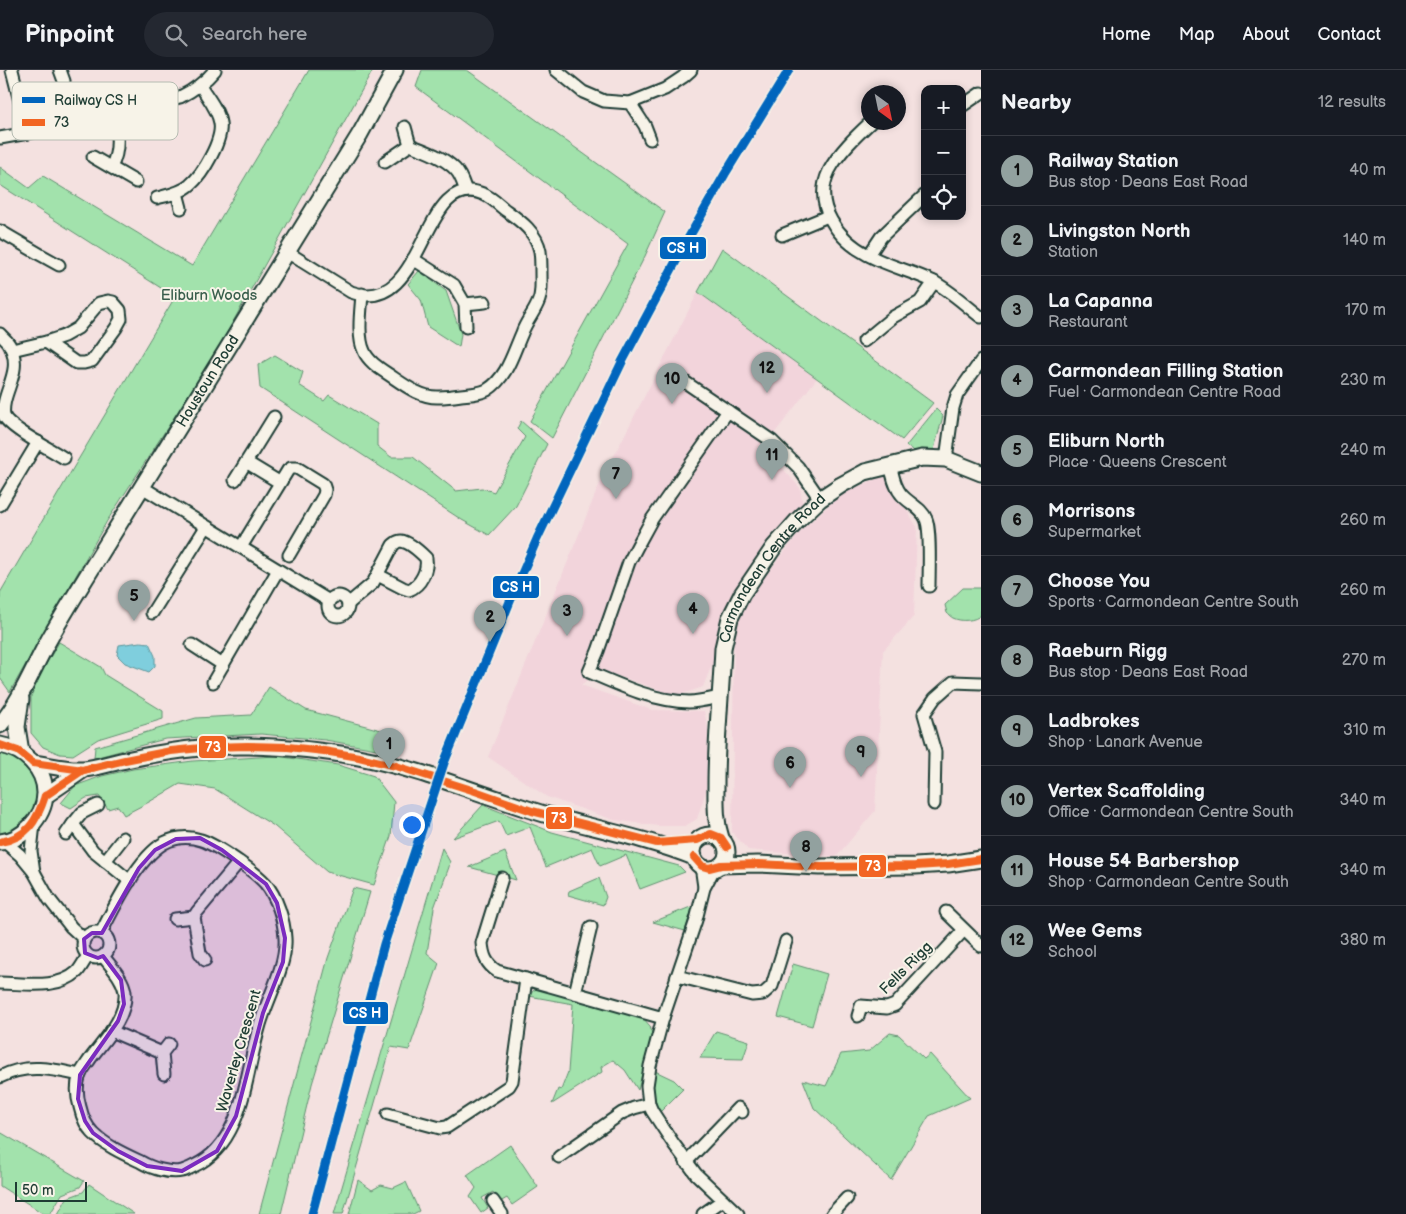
<!DOCTYPE html>
<meta charset="utf-8">
<style>
body{margin:0;font-family:"Balsamiq Sans",sans-serif;background:#242831;color:#f1f3f6}
.controls{position:absolute;right:15px;top:15px;display:grid;overflow:hidden;border-radius:10px;box-shadow:0 2px 8px #0003}
.controls button{width:45px;height:45px;display:grid;place-items:center;padding:0;border:0;border-bottom:1px solid #363941;background:#171b24;color:#f1f3f6;font:25px sans-serif}
.compass{position:absolute;left:861px;top:15px;width:45px;height:45px;border-radius:50%;background:#171b24;box-shadow:0 2px 8px #0003;rotate:147deg}
.scale{position:absolute;left:15px;bottom:12px;width:72px;box-sizing:border-box;padding-left:5px;border:2px solid #1f3d34;border-top:0;font-size:14px;line-height:18px;white-space:nowrap;color:#1f3d34;-webkit-text-stroke:4px #f7f3e8;paint-order:stroke}
.you{position:absolute;left:411px;top:754px;width:18px;height:18px;margin:-12px;border:4px solid #fff;border-radius:50%;background:#1a73e8;box-shadow:0 0 0 8px #1a73e833}
.badge{display:grid;place-items:center;width:32px;height:32px;border-radius:50%;background:#92a19f;color:#111;font-size:16px;font-weight:700}
.pin{position:absolute;translate:-50% -41px;filter:drop-shadow(0 1px 2px #0008)}
.pin::after{content:'';position:absolute;top:26px;width:18px;height:15px;background:inherit;clip-path:polygon(0 0,100% 0,50% 100%)}
.list{margin:0;padding:0;list-style:none}
h2{display:flex;justify-content:space-between;align-items:center;height:65px;margin:0;padding:0 20px;font-size:21px}
h2 small{font-size:16px;font-weight:400;color:#9ea1a6}
.list li{display:grid;grid-template-columns:32px 1fr auto;gap:15px;align-items:center;box-sizing:border-box;height:70px;padding:0 20px;border-top:1px solid #363941}
.list b{display:block;font-size:19px;white-space:nowrap}
.list p{margin:0;font-size:16px;white-space:nowrap;color:#9ea1a6}
.list em{font-size:16px;font-style:normal;color:#9ea1a6}
.icon{flex:none;width:28px;height:28px;fill:none;stroke:currentColor;stroke-width:2;stroke-linecap:round;stroke-linejoin:round}
.map{position:relative;flex:none;width:981px;height:1144px;overflow:hidden}
header{display:flex;align-items:center;gap:30px;box-sizing:border-box;height:70px;padding:0 25px;background:#171b24;border-bottom:1px solid #363941}
header strong{font-size:24px}
nav{display:flex;gap:28px;margin-inline-start:auto;font-size:18px}
.search{width:350px;height:45px;background:#242831;display:flex;align-items:center;gap:12px;box-sizing:border-box;padding:0 18px;border-radius:28px;color:#9ea1a6;font-size:19px}
main{display:flex}
aside{flex:1;background:#171b24}
.map>svg:first-child{display:block}
</style>
<header>
<strong>Pinpoint</strong>
<div class="search"><svg class="icon" aria-label="search" viewBox="0 0 24 24"><circle cx="10" cy="10" r="6"/><path d="M15 15l6 6"/></svg>Search here</div>
<nav><a>Home</a><a>Map</a><a>About</a><a>Contact</a></nav>
</header>
<main>
<div class="map">
<svg width="981" height="1144" viewBox="0 0 981 1144">
<rect width="100%" height="100%" fill="#f4e1e0"/>
<filter id="ink" filterUnits="userSpaceOnUse"><feTurbulence type="fractalNoise" baseFrequency=".02" numOctaves="2"/><feDisplacementMap in="SourceGraphic" scale="10" xChannelSelector="R" yChannelSelector="G"/><feConvolveMatrix kernelMatrix="1 2 1 2 8 2 1 2 1" color-interpolation-filters="sRGB"/></filter>
<g filter="url(#ink)">
<g fill="#f2d4db">
<polygon points="698,222 817,308 764,377 800,418 803,436 751,496 703,617 677,626 601,600 581,615 652,640 704,641 708,659 707,693 706,721 697,749 685,756 658,756 614,750 547,727 488,687 599,415"/>
<polygon points="885,405 917,457 914,546 883,581 875,741 836,787 748,780 732,762 734,564 745,531 803,459 840,425"/>
</g>
<g fill="#a2e2ac" stroke="#609070">
<polygon points="309,0 373,0 215,284 107,451 10,622 0,608 0,523 75,395 175,227 0,115 0,97 29,118 43,106 192,196"/>
<polygon points="422,0 467,0 665,142 645,186 552,368 530,351 628,174 416,17"/>
<polygon points="722,178 933,333 902,370 698,222"/>
<polygon points="419,201 446,221 461,264 459,277 428,257 421,230 408,214"/>
<polygon points="275,285 303,302 299,315 324,331 329,325 377,354 377,376 391,387 413,387 456,421 482,418 494,422 525,367 517,359 521,351 547,374 516,436 489,465 462,450 260,318 258,295"/>
<polygon points="936,339 943,346 933,383 919,384 906,376"/>
<path d="M963,518H981V545C975,551 961,552 953,548C951,547 949,545 947,543L945,535Z"/>
<polygon points="59,572 101,597 105,605 163,641 163,649 98,669 73,685 60,684 43,677 31,663 31,626 42,601"/>
<polygon points="269,617 306,640 381,660 382,680 325,670 261,664 165,669 94,688 95,677 196,648 251,645"/>
<path d="M0,680C7,683 19,686 24,692C43,711 42,745 18,760C13,763 6,765 0,767Z"/>
<polygon points="276,686 338,695 374,706 394,732 391,766 374,815 327,802 274,756 215,719 180,714 149,732 124,745 118,736 108,739 99,726 86,728 71,738 61,733 75,716 102,706 133,699 193,691"/>
<polygon points="483,735 552,762 679,796 685,802 640,819 626,785 600,796 592,778 546,797 530,757 506,766 499,751 453,768"/>
<polygon points="442,778 450,792 449,797 434,838 427,883 439,893 409,980 391,977 343,1144 334,1144"/>
<polygon points="505,782 516,810 469,797"/>
<polygon points="599,808 606,827 603,835 568,825 569,821"/>
<polygon points="353,818 370,822 312,1014 281,1144 259,1144 328,888"/>
<polygon points="693,836 685,861 653,852"/>
<polygon points="793,894 827,904 812,956 778,947"/>
<polygon points="541,918 643,948 650,956 652,964 638,1020 625,1000 613,990 601,997 602,1002 552,1034 558,1019 561,1020 568,1002 573,934 529,926 534,920"/>
<polygon points="716,961 749,971 743,989 700,988"/>
<polygon points="890,963 899,965 924,989 930,984 970,1028 929,1046 891,1110 814,1038 803,1010 826,1016 841,984 869,981"/>
<path d="M653,1000L674,1010L683,1019L659,1043C652,1028 652,1016 653,1000Z"/>
<polygon points="0,1062 84,1111 80,1117 62,1124 50,1144 44,1144 0,1116"/>
<polygon points="510,1075 538,1117 512,1135 507,1128 500,1132 493,1122 482,1128 488,1138 481,1143 470,1127 476,1118 467,1105"/>
<polygon points="358,1110 372,1120 381,1115 393,1118 406,1112 419,1141 413,1144 349,1144"/>
<polygon points="89,1114 134,1144 58,1144 67,1128 83,1122"/>
</g>
<polygon fill="#7fcedd" stroke="#599499" points="140,572 149,573 155,586 155,596 149,602 125,593 117,585 119,575"/>
<g fill="none" stroke-linecap="round" stroke-linejoin="round">
<g stroke="#1f3d34" stroke-width="15">
<g id="minor">
<polyline points="12,0 28,63"/>
<polyline points="60,0 64,11"/>
<polyline points="556,0 583,22 604,31 630,33 665,19 683,7 691,0"/>
<polyline points="630,33 645,56 650,69"/>
<polyline points="962,36 981,23"/>
<path d="M871,52C856,66 839,82 829,101C812,136 839,170 868,185C888,196 911,201 932,211C950,220 965,235 981,247"/>
<path d="M0,68L28,63L180,27C194,20 205,12 215,0"/>
<path d="M410,75C426,81 443,87 455,99C461,105 463,113 466,121"/>
<polyline points="93,87 136,112"/>
<polyline points="385,92 410,75 405,57"/>
<path d="M111,97C121,79 117,61 113,42"/>
<polyline points="177,123 181,138"/>
<path d="M157,128C168,125 181,123 190,115C203,104 223,70 220,53C218,39 207,27 200,15"/>
<polyline points="0,161 41,185 59,195"/>
<polyline points="782,165 828,146"/>
<path d="M287,182L351,222C427,248 420,98 483,124C491,127 498,134 504,139C519,150 536,161 540,181C541,188 541,196 541,203C541,212 542,222 539,230C535,242 526,251 522,263C513,283 507,308 487,320C479,324 470,324 461,325C454,326 446,327 439,327C420,328 403,314 388,304C379,298 368,291 364,281C357,266 361,240 362,224"/>
<polyline points="869,185 881,167 925,125"/>
<polyline points="413,189 454,215 465,234 466,257"/>
<polyline points="465,234 485,232"/>
<path d="M0,264C3,268 8,271 10,276C24,302 0,323 4,346C9,358 52,380 64,388"/>
<polyline points="864,271 893,247 920,232 934,212"/>
<polyline points="12,280 46,272 64,266 78,258 99,233 108,231 113,232 120,240 121,249 116,258 92,291 84,293 76,293 46,272"/>
<polyline points="682,310 772,371 798,397 820,429"/>
<polyline points="946,389 953,338 957,325 981,291"/>
<polyline points="246,392 279,412"/>
<path d="M890,395C893,405 894,416 901,424C908,433 922,438 926,449C931,459 929,503 929,516"/>
<polyline points="235,410 274,347"/>
<polyline points="142,417 329,531"/>
<polyline points="0,435 38,372"/>
<polyline points="241,477 288,400 291,398 297,398 323,414 325,420 324,425 289,485"/>
<circle cx="338" cy="536" r="10"/>
<path d="M348,534L373,513L393,475C396,473 397,471 401,471C409,472 420,482 426,488C428,500 421,515 409,520L403,518L378,505"/>
<polyline points="152,543 206,457"/>
<polyline points="192,575 223,595"/>
<polyline points="213,612 278,500"/>
<path d="M720,627C710,629 699,632 689,632C653,631 622,616 589,602L598,581L629,492L640,471L652,449L728,341"/>
<polyline points="934,734 935,682 924,644 935,628 953,612 981,613"/>
<polyline points="98,735 82,743 73,754 93,781 130,811"/>
<polyline points="34,754 31,781 34,802"/>
<polyline points="66,764 73,754"/>
<polyline points="5,772 20,785 34,802 49,829 71,857 84,869"/>
<polyline points="105,791 123,768"/>
<polyline points="701,796 704,817"/>
<polyline points="714,799 704,818 696,850 663,948 650,996 647,1016 649,1034 652,1041 673,1073 696,1104 738,1144"/>
<path d="M502,808L482,873C483,885 486,894 497,901L663,948"/>
<polyline points="946,842 981,876"/>
<polyline points="175,849 194,847"/>
<circle cx="96" cy="875" r="13"/>
<path d="M101,863C114,837 138,788 164,773C191,759 213,774 235,789C245,796 256,803 265,813C277,827 284,850 285,868C287,896 266,931 259,958C245,1005 244,1073 194,1096C190,1098 186,1100 182,1101C170,1104 151,1098 141,1092C124,1084 106,1076 93,1063C86,1056 82,1046 80,1037C77,1027 76,1017 79,1007C81,1001 86,995 90,989C104,970 127,948 125,922C123,908 111,897 103,886"/>
<polyline points="205,890 200,883 194,847 197,842 239,792"/>
<polyline points="677,906 752,925 763,924 772,916 786,871"/>
<path d="M0,913C24,913 57,920 77,902C81,898 84,891 88,886"/>
<polyline points="575,923 591,857"/>
<polyline points="858,946 861,936 887,938 895,935 964,860"/>
<polyline points="111,961 162,983"/>
<polyline points="164,1004 162,983 169,974"/>
<path d="M0,1007C25,993 53,999 80,1005"/>
<polyline points="388,1044 440,1058 447,1057 509,1016 512,1011 526,909"/>
<polyline points="559,1087 622,1043 634,1038 649,1034"/>
<polyline points="686,1092 738,1038 742,1042"/>
<polyline points="493,1131 502,1144"/>
<polyline points="703,1144 723,1130"/>
<polyline points="832,1144 847,1128"/>
</g>
</g>
<g stroke="#1f3d34" stroke-width="19">
<g id="tertiary">
<path id="s1" d="M0,655C20,631 31,603 46,575C59,551 73,529 87,506L360,64L395,0"/>
<path d="M0,675C24,679 46,699 45,725C44,747 22,771 0,772"/>
<polyline points="21,682 17,657 21,629"/>
<path d="M33,693C49,695 66,700 82,699C94,699 113,692 126,690C166,681 208,675 249,676C286,677 322,680 358,687C417,698 473,722 531,740C585,757 641,766 694,787"/>
<polyline points="45,726 83,700"/>
<circle cx="710" cy="782" r="17"/>
<path id="s2" d="M721,768C715,750 716,733 716,714C716,669 721,624 723,578L730,548L742,524L774,477L798,450L820,429L841,415L865,402L922,388L946,389L981,403"/>
<polyline points="721,795 758,794 819,797 915,796 948,794 981,789"/>
</g>
</g>
<use href="#minor" stroke="#f7f3e8" stroke-width="11"/>
<use href="#tertiary" stroke="#f7f3e8" stroke-width="15"/>
<g stroke="#f7f3e8" stroke-width="11">
<g id="bus-1">
<polyline points="0,675 18,681 33,693"/>
<polyline points="33,693 83,700 95,697"/>
<polyline points="45,726 83,700 125,690 171,681 211,677 247,676 288,677 324,681 359,687 396,696 475,721 532,741 657,773 697,770 711,764 721,768 727,777"/>
<path d="M0,772C27,768 37,751 45,726"/>
<polyline points="694,787 702,796 709,798 721,795 758,794 819,797 915,796 948,794 981,789"/>
</g>
</g>
<use href="#bus-1" stroke="#f26522" stroke-width="8"/>
<g stroke="#f7f3e8" stroke-width="12">
<polyline id="rail-1" points="312,1144 384,874 444,693 511,529 537,469 622,292 689,167 725,104 789,0"/>
</g>
<use href="#rail-1" stroke="#0065bd" stroke-width="9"/>
</g>
</g>
<path fill="#7b2cbf" fill-opacity="0.2" stroke="#7b2cbf" stroke-width="4" stroke-linejoin="round" d="M200,768L222,780L266,814L277,833L285,868L283,892L263,943L236,1046L217,1081L182,1101L147,1096L118,1081L93,1063L85,1051L78,1029L80,1005L118,951L124,934L121,910L103,886L98,888L85,883L84,869L92,863H102L139,798L155,780L176,769Z"/>
<g text-anchor="middle" dominant-baseline="central" stroke-width="4" stroke-linejoin="round" paint-order="stroke">
<g font-size="15" fill="#395e4c" stroke="#f7f3e8">
<text x="209" y="225">Eliburn Woods</text>
</g>
<g font-size="15" fill="#1f3d34" stroke="#f7f3e8">
<text stroke="none"><textPath href="#s1" startOffset="402">Houstoun Road</textPath></text>
<text stroke="none"><textPath href="#s2" startOffset="286">Carmondean Centre Road</textPath></text>
<text transform="translate(906 898) rotate(-45)">Fells Rigg</text>
<text transform="translate(239 981) rotate(-74)">Waverley Crescent</text>
</g>
</g>
<rect x="12" y="12" width="166" height="58" rx="8" fill="#f7f3e8" stroke="#b6bcb2" stroke-width="1"/>
<rect x="22" y="27" width="23" height="6" fill="#0065bd"/>
<rect x="22" y="49" width="23" height="7" fill="#f26522"/>
<g font-size="14" fill="#1f3d34">
<text x="54" y="35">Railway CS H</text>
<text x="54" y="57">73</text>
</g>
<g stroke="#f7f3e8" stroke-width="2">
<rect x="659" y="166" width="48" height="24" rx="5" fill="#0065bd"/>
<rect x="492" y="505" width="48" height="24" rx="5" fill="#0065bd"/>
<rect x="198" y="665" width="29" height="24" rx="5" fill="#f26522"/>
<rect x="545" y="736" width="28" height="24" rx="5" fill="#f26522"/>
<rect x="858" y="784" width="29" height="24" rx="5" fill="#f26522"/>
<rect x="342" y="931" width="47" height="24" rx="5" fill="#0065bd"/>
</g>
<g font-size="14" text-anchor="middle" font-weight="bold" fill="#fff">
<text x="683" y="183">CS H</text>
<text x="516" y="522">CS H</text>
<text x="213" y="682">73</text>
<text x="559" y="753">73</text>
<text x="873" y="801">73</text>
<text x="365" y="948">CS H</text>
</g>
</svg>
<div class="controls">
<button>+</button>
<button>−</button>
<button><svg class="icon" aria-label="locate" viewBox="0 0 24 24"><circle cx="12" cy="12" r="6"/><path d="M12 2v4M12 18v4M2 12h4M18 12h4"/></svg></button>
</div>
<svg class="compass" viewBox="-18 -18 36 36"><path d="M0-13l5 13h-10z" fill="#e53935"/><path d="M0 13l5-13h-10z" fill="#9ea1a6"/></svg>
<div class="scale">50 m</div>
<div class="you"></div>
<div class="pin badge" style="left:389px;top:699px">1</div>
<div class="pin badge" style="left:490px;top:572px">2</div>
<div class="pin badge" style="left:567px;top:566px">3</div>
<div class="pin badge" style="left:693px;top:564px">4</div>
<div class="pin badge" style="left:134px;top:551px">5</div>
<div class="pin badge" style="left:790px;top:718px">6</div>
<div class="pin badge" style="left:616px;top:429px">7</div>
<div class="pin badge" style="left:806px;top:802px">8</div>
<div class="pin badge" style="left:861px;top:707px">9</div>
<div class="pin badge" style="left:672px;top:334px">10</div>
<div class="pin badge" style="left:772px;top:410px">11</div>
<div class="pin badge" style="left:767px;top:323px">12</div>
</div>
<aside>
<h2>Nearby<small>12 results</small></h2>
<ul class="list">
<li><span class="badge">1</span><div><b>Railway Station</b><p>Bus stop · Deans East Road</p></div><em>40 m</em></li>
<li><span class="badge">2</span><div><b>Livingston North</b><p>Station</p></div><em>140 m</em></li>
<li><span class="badge">3</span><div><b>La Capanna</b><p>Restaurant</p></div><em>170 m</em></li>
<li><span class="badge">4</span><div><b>Carmondean Filling Station</b><p>Fuel · Carmondean Centre Road</p></div><em>230 m</em></li>
<li><span class="badge">5</span><div><b>Eliburn North</b><p>Place · Queens Crescent</p></div><em>240 m</em></li>
<li><span class="badge">6</span><div><b>Morrisons</b><p>Supermarket</p></div><em>260 m</em></li>
<li><span class="badge">7</span><div><b>Choose You</b><p>Sports · Carmondean Centre South</p></div><em>260 m</em></li>
<li><span class="badge">8</span><div><b>Raeburn Rigg</b><p>Bus stop · Deans East Road</p></div><em>270 m</em></li>
<li><span class="badge">9</span><div><b>Ladbrokes</b><p>Shop · Lanark Avenue</p></div><em>310 m</em></li>
<li><span class="badge">10</span><div><b>Vertex Scaffolding</b><p>Office · Carmondean Centre South</p></div><em>340 m</em></li>
<li><span class="badge">11</span><div><b>House 54 Barbershop</b><p>Shop · Carmondean Centre South</p></div><em>340 m</em></li>
<li><span class="badge">12</span><div><b>Wee Gems</b><p>School</p></div><em>380 m</em></li>
</ul>
</aside>
</main>
